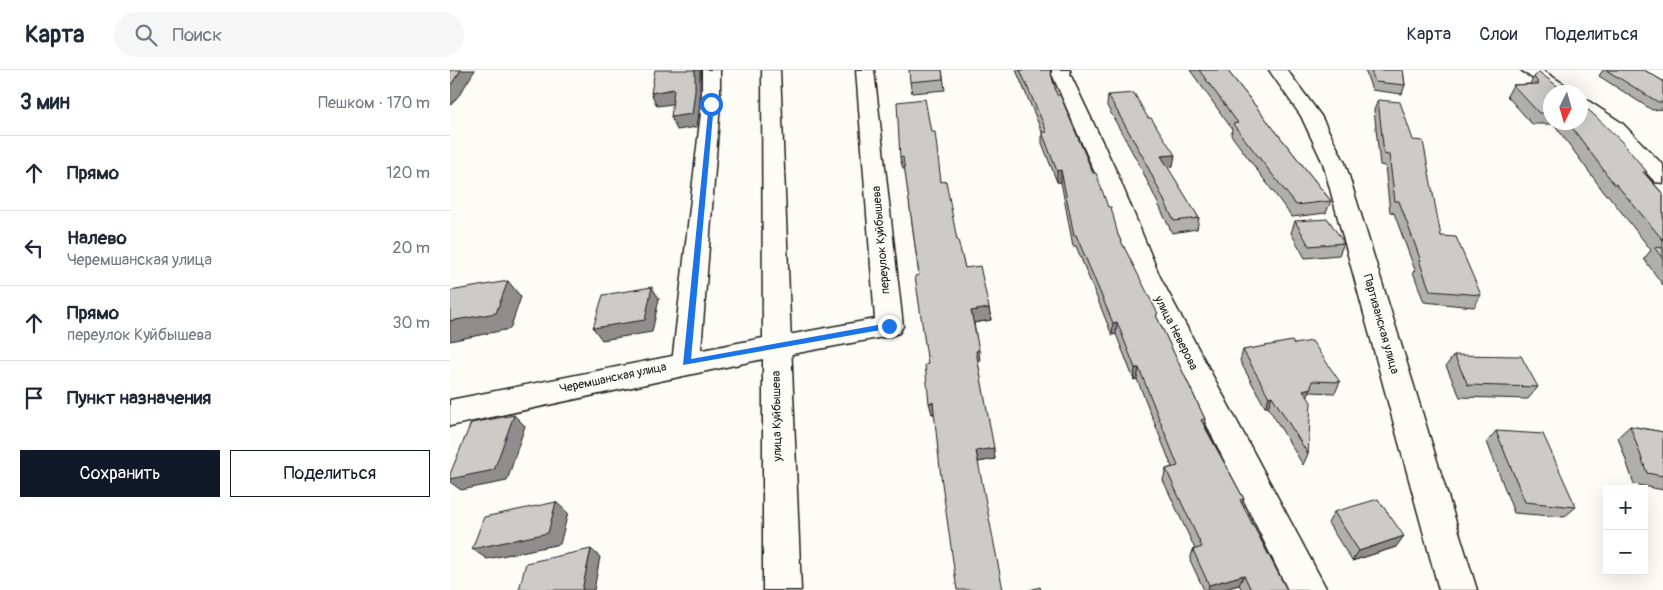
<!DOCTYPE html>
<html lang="ru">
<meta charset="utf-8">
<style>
body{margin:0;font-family:Pangolin,sans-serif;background:#f6f6f7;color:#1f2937}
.controls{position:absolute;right:15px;bottom:15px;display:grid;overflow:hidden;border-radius:0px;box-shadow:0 5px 20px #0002}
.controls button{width:45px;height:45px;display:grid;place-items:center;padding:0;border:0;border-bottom:1px solid #e0e1e3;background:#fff;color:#1f2937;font:25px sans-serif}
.compass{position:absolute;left:1093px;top:15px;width:45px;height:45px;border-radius:50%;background:#fff;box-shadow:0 5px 20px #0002;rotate:185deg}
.stop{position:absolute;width:15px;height:15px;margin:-11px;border:4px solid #1a73e8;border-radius:50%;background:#fff}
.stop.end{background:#1a73e8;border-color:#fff;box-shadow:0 1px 5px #0008}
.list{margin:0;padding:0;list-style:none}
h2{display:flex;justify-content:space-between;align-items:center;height:65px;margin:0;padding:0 20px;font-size:21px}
h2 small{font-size:16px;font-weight:400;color:#747a83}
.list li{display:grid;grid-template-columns:32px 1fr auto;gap:15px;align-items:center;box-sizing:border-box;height:75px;padding:0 20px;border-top:1px solid #e0e1e3}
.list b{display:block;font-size:19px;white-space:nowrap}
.list p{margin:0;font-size:16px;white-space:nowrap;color:#747a83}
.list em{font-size:16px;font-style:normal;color:#747a83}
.actions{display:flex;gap:10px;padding:15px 20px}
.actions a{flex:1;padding:11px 0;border:1px solid #111827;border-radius:0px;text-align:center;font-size:18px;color:#111827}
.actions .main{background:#111827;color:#fff}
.icon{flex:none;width:28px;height:28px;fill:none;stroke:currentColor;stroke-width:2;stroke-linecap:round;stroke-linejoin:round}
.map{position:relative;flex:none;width:1213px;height:520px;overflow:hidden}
header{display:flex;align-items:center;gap:30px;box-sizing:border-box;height:70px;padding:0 25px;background:#fff;border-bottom:1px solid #e0e1e3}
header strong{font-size:24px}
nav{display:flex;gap:28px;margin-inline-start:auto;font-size:18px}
.search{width:350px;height:45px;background:#f6f6f7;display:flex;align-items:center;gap:12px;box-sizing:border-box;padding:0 18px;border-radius:28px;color:#747a83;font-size:19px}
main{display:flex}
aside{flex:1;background:#fff}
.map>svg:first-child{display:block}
</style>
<header>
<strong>Карта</strong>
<div class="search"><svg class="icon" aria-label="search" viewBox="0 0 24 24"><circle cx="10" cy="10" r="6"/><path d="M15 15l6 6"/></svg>Поиск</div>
<nav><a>Карта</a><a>Слои</a><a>Поделиться</a></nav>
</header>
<main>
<aside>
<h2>3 мин<small>Пешком · 170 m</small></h2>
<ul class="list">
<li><svg class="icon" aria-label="ahead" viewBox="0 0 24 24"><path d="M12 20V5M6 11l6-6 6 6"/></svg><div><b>Прямо</b></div><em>120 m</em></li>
<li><svg class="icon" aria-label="left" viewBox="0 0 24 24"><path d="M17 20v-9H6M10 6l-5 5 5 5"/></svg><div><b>Налево</b><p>Черемшанская улица</p></div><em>20 m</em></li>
<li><svg class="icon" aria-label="ahead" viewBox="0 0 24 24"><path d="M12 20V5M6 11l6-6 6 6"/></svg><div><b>Прямо</b><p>переулок Куйбышева</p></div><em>30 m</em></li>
<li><svg class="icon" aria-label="arrive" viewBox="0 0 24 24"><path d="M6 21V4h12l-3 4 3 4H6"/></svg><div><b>Пункт назначения</b></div></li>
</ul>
<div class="actions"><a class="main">Сохранить</a><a>Поделиться</a></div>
</aside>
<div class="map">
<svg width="1213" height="520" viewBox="0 0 1213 520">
<rect width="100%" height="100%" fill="#fdfcf7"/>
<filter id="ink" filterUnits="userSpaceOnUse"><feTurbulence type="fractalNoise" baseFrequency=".02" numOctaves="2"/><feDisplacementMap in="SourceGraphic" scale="10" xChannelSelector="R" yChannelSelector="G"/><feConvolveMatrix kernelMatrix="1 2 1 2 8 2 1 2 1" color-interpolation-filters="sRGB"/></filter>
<g filter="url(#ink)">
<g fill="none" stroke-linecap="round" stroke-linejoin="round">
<g stroke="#1c1c1c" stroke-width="3">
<g id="minor">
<polygon points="252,0 270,0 270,34 250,293 246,301 236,304 226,301 222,293 252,34"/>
<polygon points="406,0 424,0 453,256 449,263 439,266 326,287 316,283 312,276 316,269 425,249"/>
<polygon points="602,0 620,0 620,4 667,103 710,207 877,520 838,520 684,207 645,103 602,4"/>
<polygon points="819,0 837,0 871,46 895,93 1027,520 989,520 873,93 851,46"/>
<polygon points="1071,0 1092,0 1120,18 1122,22 1101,22"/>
<polygon points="1130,28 1137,30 1172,53 1213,95 1213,113 1205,112 1158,61 1130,43"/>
</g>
</g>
<g stroke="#1c1c1c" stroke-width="3">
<polygon id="major" points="312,0 330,0 351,520 313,520 313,289 0,356 0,330 313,268"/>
</g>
<use href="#minor" fill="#fdfcf7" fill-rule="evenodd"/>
<use href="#major" fill="#fdfcf7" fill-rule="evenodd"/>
</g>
<g fill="#afafac" stroke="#1c1c1c">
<polygon points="492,0 495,20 462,23 460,12"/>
<polygon points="566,0 600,0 607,25 668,165 755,349 754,354 794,429 792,433 837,520 792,520 789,515 771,520 754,520 740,490 743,480 745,479 713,410 716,399 722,397 687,309 684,310 666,264 662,265 626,176 623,176 611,112 607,112 592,73 592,62"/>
<polygon points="740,0 777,0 881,131 876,143 842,147 781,65 782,59"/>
<polygon points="915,0 953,0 955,15 952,24 922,20"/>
<polygon points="1153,0 1194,0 1213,11 1213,39 1202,40 1149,6"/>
<polygon points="1084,7 1100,22 1100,52 1130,52 1197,102 1196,104 1213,124 1213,215 1194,189 1201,180 1158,125 1156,125 1104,54 1082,54 1057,26 1063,15 1080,14"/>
<polygon points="658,25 698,48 723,96 717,97 749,148 747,159 722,163 691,98 657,36"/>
<polygon points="928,30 991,166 1031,225 1024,237 974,232 963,202 965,200 944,143 940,142 935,96 930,95 924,40"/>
<polygon points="481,62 491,112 507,170 515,198 539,238 541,250 524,253 530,292 528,292 545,389 528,392 484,344 482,344 478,294 469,205 455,99 453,99 450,88"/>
<polygon points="845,151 894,173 889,185 855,188 841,163"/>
<polygon points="844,274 890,312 885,323 860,322 857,327 858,384 853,395 818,337 815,337 790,291 793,280"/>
<polygon points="1004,285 1088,317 1078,329 1010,327 996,296"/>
<polygon points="1180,356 1213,362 1213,420 1184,414 1168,367"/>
<polygon points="1046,361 1126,437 1114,447 1064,443 1037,372"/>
<polygon points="884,442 946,477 902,491 878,453"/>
</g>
<g fill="#8f8e8c" stroke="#1c1c1c">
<polygon points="11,0 25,0 10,24 0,36 0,16"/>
<polygon points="245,0 250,0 250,34 247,57 227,60 221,47"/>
<polygon points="224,19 230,33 207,36 201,23"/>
<polygon points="725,85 723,96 709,98 711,86"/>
<polygon points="611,100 611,112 607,112 607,101"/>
<polygon points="58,211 71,227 60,259 0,271 0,251"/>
<polygon points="202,217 209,229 202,262 152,270 143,258"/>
<polygon points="539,238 541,250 523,253 521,241"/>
<polygon points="667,252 666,264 662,265 663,253"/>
<polygon points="529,280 530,292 527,293 526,281"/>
<polygon points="685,298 689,298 687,309 684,310"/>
<polygon points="861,318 857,329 853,320"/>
<polygon points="822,326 818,337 815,337 819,327"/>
<polygon points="483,332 485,343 482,344 479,333"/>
<polygon points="64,345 75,356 57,411 11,420 0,412 0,409"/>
<polygon points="544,378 545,389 528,392 526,381"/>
<polygon points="106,432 118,443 110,474 37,489 22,479"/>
<polygon points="954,466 946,477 902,491 909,481"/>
<polygon points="141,479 150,487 144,520 132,520"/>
<polygon points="794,505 789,515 771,520 758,520 759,515"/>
</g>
<g fill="#cccbc8" stroke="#1c1c1c">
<polygon points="0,0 11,0 0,16"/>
<polygon points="205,0 245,0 245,21 242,44 221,47 224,19 201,23"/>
<polygon points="459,0 492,0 493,9 460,12"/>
<polygon points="570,0 600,0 607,25 610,25 643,103 646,103 658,137 661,137 668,165 708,244 706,245 755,349 751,350 794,429 790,430 837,520 801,520 794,505 759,515 743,480 752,477 716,399 728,396 689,298 685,298 667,252 663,253 626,165 624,165 611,100 607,101 592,62 597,62"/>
<polygon points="749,0 777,0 881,131 846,135 783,54 788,53"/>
<polygon points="921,0 953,0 955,15 925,12"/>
<polygon points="1156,0 1194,0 1213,11 1213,32 1208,32"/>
<polygon points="1089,2 1115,22 1100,22 1100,43 1089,43 1063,15 1089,14 1084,7"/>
<polygon points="684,23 698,48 701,48 725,85 711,86 749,148 724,151 693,87 658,25"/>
<polygon points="475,29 481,62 485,62 491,112 496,111 507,170 508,170 515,198 530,196 539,238 521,241 529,280 526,281 544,378 526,381 553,520 507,520 490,399 483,332 479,333 475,295 478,294 465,206 469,205 453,87 450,88 447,32"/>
<polygon points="928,30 950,32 963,70 973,71 991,166 1006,167 1031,225 980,221 969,190 971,191 949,131 945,131 939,85 934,84"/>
<polygon points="1130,34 1142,43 1172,72 1197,102 1193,102 1213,124 1213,170 1166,114 1164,114 1118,52 1130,52"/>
<polygon points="878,149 894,173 859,176 845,151"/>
<polygon points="1204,177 1213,178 1213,189"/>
<polygon points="58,211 46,243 0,251 0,221"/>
<polygon points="202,217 195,250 143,258 153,225"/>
<polygon points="842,271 844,274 862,271 890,312 862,311 861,318 853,320 861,332 858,384 822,326 819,327 793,280"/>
<polygon points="1004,285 1071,286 1088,317 1018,315"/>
<polygon points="64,345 44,400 0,409 0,404 21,353"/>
<polygon points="1180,356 1213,362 1213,406 1197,403"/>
<polygon points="1046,361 1093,364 1126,437 1075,432"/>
<polygon points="928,429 954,466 909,481 884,442"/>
<polygon points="106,432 98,463 22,479 34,447"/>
<polygon points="141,479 132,520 69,520 76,493"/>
<polygon points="590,517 591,520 580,520"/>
</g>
</g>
<polygon fill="#1a73e8" points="259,32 264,34 241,289 439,253 443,256 442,258 233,295"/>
<g text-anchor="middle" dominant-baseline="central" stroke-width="4" stroke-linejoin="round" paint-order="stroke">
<g font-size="12" fill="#1c1c1c" stroke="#fdfcf7">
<text transform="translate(431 170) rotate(-95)">переулок Куйбышева</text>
<text transform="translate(931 254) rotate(74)">Партизанская улица</text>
<text transform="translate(726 263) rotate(63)">улица Неверова</text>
<text transform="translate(163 308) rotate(-12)">Черемшанская улица</text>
<text transform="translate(327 346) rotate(-91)">улица Куйбышева</text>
</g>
</g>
</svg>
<div class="controls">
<button>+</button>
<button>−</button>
</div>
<svg class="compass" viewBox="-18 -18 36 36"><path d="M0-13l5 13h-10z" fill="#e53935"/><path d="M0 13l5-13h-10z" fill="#747a83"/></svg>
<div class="stop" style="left:261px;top:34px"></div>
<div class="stop end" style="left:439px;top:256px"></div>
</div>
</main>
